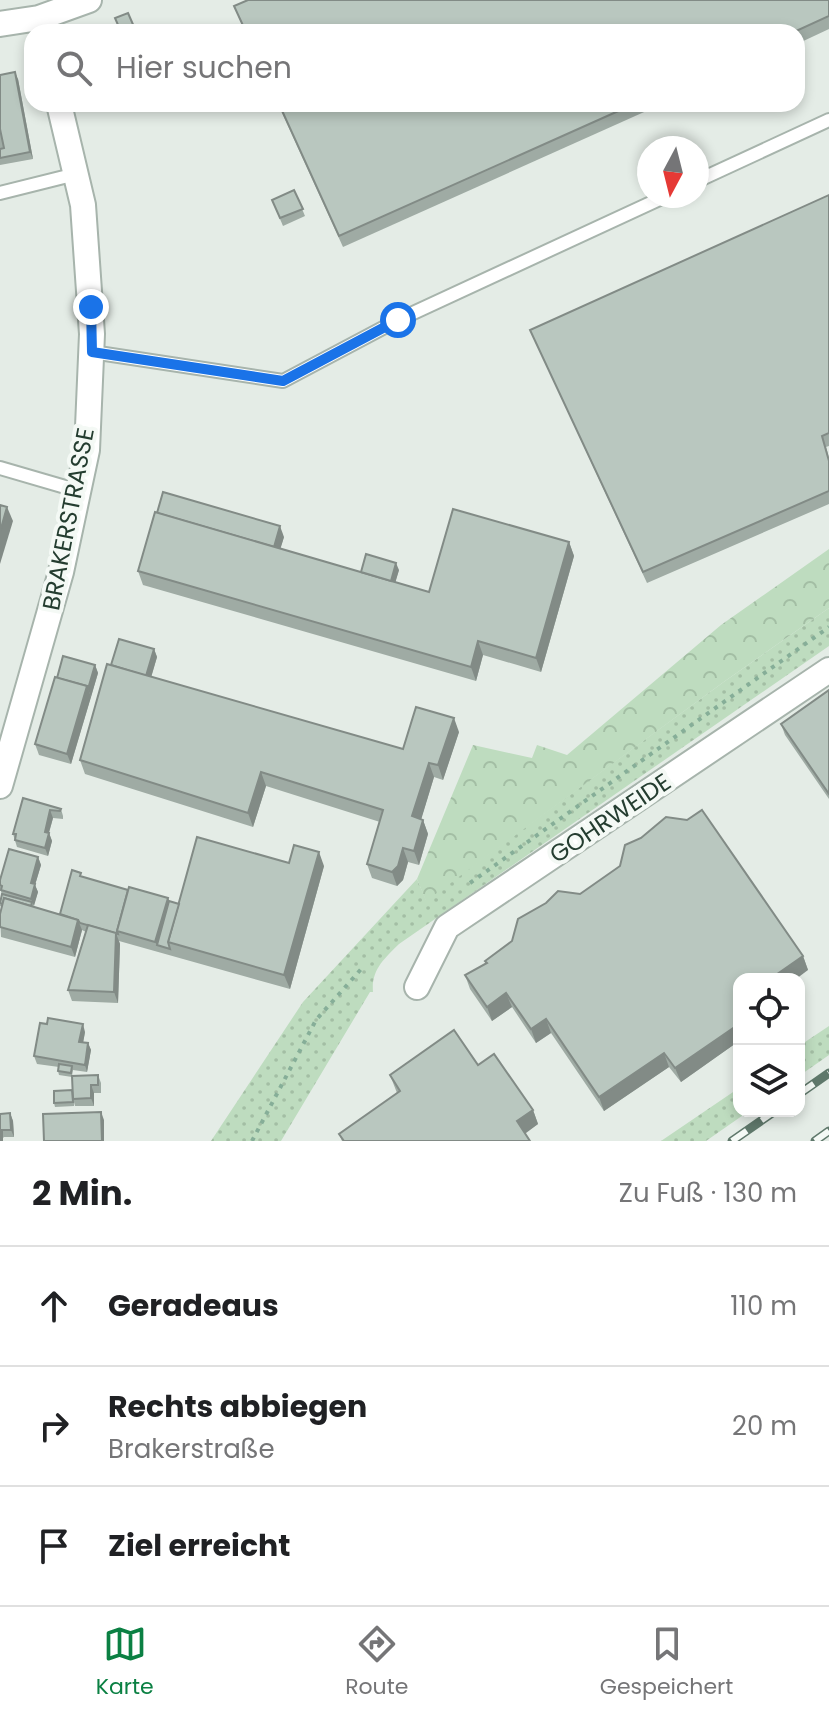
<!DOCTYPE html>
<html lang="de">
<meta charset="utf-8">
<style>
body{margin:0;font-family:Poppins,sans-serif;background:#f6f6f6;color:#202124}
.controls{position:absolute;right:24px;bottom:24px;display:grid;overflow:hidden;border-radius:16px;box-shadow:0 4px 12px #0003}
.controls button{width:72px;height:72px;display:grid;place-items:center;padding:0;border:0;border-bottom:2px solid #e0e0e0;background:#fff;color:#202124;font:40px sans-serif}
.compass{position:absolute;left:637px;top:136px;width:72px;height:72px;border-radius:50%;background:#fff;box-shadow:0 4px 12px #0003;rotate:187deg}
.stop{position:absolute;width:24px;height:24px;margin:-18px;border:6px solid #1a73e8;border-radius:50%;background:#fff}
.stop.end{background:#1a73e8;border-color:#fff;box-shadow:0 2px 8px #0008}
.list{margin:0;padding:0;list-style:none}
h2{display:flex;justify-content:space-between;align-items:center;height:104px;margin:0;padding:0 32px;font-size:34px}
h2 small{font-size:26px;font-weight:400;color:#757577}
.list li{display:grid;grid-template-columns:52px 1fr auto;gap:24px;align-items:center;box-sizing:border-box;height:120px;padding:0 32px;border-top:2px solid #e0e0e0}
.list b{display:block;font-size:30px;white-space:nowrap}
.list p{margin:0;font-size:26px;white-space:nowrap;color:#757577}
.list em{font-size:26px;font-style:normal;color:#757577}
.icon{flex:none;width:44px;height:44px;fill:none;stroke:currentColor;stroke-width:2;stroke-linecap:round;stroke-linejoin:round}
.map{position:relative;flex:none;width:829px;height:1141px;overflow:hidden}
.search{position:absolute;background:#fff;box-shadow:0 4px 12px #0003;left:24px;right:24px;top:24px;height:88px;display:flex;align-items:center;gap:20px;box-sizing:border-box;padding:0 28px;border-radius:24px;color:#757577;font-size:30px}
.sheet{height:464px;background:#fff}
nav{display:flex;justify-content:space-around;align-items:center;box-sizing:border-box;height:112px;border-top:2px solid #e0e0e0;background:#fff;font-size:22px;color:#757577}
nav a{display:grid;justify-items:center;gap:4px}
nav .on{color:#0b8043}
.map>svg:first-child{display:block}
</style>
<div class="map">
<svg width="829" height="1141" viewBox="0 0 829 1141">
<defs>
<pattern id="grass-dots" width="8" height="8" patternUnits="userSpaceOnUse" patternTransform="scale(2)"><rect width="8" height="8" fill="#bedcbf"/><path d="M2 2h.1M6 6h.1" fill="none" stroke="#a3bea4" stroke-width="1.8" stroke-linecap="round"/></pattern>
<pattern id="forest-crowns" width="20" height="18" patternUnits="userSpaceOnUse" patternTransform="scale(2)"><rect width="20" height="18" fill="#bedcbf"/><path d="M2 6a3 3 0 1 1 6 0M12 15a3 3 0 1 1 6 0" fill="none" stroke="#a3bea4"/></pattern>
</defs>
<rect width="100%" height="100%" fill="#e4ece6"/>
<g fill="url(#grass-dots)">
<path d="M829,608V646L399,944C384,959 371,970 373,992H370L281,1141H211L303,1002L417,879L426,900L725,681Z"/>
<polygon points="829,1026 829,1055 799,1076 799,1046"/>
<polygon points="739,1088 739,1111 749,1111 706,1141 661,1141"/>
</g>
<polygon fill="url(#forest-crowns)" points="829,549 829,608 725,681 426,901 417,879 473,745 532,758 537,745 567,755 721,625"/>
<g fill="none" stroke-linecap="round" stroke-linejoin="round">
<g stroke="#a7b4ac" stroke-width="16">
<g id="lane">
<polyline points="697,181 829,120"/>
<polyline points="0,193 76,174"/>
<polyline points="92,352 283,381 398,320 666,196"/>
<polyline points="0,468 79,491"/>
</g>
</g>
<g stroke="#a7b4ac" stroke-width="28">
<g id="street">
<polyline points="0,24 39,18 89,0"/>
<polyline points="0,786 61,572 87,450 92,334 83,205 59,104"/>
<polyline points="417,987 447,927 829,670"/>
</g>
</g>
<g stroke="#86ae98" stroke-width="4" stroke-dasharray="4 6" stroke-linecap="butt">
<polyline points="470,883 829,627"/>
<polyline points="252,1141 316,1020 363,967"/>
</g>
<use href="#lane" stroke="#fff" stroke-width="12"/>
<use href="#street" stroke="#fff" stroke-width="24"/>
<g stroke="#5f786b" stroke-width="9">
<g id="rail">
<polyline points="799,1094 829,1073"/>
<polyline points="732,1141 775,1111"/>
<polyline points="815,1141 829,1131"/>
</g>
</g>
<use href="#rail" stroke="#f4f9f5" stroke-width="6" stroke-dasharray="18" stroke-linecap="butt"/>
</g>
<g fill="#9faba4">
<polygon points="829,0 829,29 797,44 797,32 245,32 234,6"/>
<polygon points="0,75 18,79 33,159 0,165"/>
<polygon points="278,104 662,104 343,247"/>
<polygon points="294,190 305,216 283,226 272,200"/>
<polygon points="829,195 829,446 826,447 829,458 829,504 647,583 530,330"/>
<polygon points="284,537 280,549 361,572 399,570 395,582 429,592 569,542 574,556 541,672 483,655 476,681 143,585 138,571"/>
<polygon points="154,649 157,657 151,677 403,749 459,732 443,780 434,777 421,819 423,820 428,834 419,865 408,862 403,880 397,886 372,878 367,864 380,822 266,786 253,827 85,774 80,760 111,665"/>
<polygon points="95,665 98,673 71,764 39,755 35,744 57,678"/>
<polygon points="829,690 829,799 785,735 781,724"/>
<polygon points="23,798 61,809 63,816 63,819 53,818 49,833 52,841 48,856 17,847 13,834"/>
<polygon points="38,857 41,865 35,885 38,892 33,907 60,914 82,877 128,890 168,898 169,901 179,904 289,863 324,866 290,989 119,941 120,944 118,1003 72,1001 68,990 86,932 82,930 75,957 1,937 0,914 2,907 0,906 0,900 2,894 0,889 0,880"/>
<polygon points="620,866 803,956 808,970 739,979 739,1041 681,1082 669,1067 604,1111 551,1033 536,1043 512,1007 492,1021 470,989 465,975 487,964 485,961"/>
<polygon points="85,1032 83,1042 88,1043 91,1050 87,1072 73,1070 72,1076 98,1075 101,1083 101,1093 94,1093 94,1106 75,1106 74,1102 74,1106 55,1107 54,1103 72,1090 72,1077 59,1075 58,1071 59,1067 37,1064 34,1056"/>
<polygon points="478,1065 533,1110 538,1124 525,1133 530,1141 342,1141 339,1134 397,1093 390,1075"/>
<polygon points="10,1113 13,1121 14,1137 4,1137 0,1141 0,1114"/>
</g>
<g fill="#828b86">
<polygon points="15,72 18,79 33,159 30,152"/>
<polygon points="7,507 13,521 0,564 0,532"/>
<polygon points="280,526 284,537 277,560 273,549"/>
<polygon points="569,542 574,556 541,672 536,658"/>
<polygon points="396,563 399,570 392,594 389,586"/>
<polygon points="478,641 483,655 476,681 471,667"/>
<polygon points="154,649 157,657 148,688 145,681"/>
<polygon points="95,665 98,673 91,697 88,689"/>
<polygon points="87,686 91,697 71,764 67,754"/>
<polygon points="454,718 459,732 443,780 438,765"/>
<polygon points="429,763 434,777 418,830 412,816"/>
<polygon points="261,772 266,786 253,827 248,813"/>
<polygon points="50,810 53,818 47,839 45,832"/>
<polygon points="423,820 428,834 419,865 414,851"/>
<polygon points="49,833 52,841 48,856 45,848"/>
<polygon points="403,848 408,862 403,880 397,886 392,872"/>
<polygon points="319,852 324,866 290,989 284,975"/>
<polygon points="38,857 41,865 35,885 38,892 34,906 31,899 31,883"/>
<polygon points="168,898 172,909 157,945 155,942"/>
<polygon points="78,920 82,930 75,957 71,947"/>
<polygon points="116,933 120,944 118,1003 114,992"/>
<polygon points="803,956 808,970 796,979 770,979"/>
<polygon points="506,993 512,1007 492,1021 487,1007"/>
<polygon points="546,1019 551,1033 536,1043 531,1029"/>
<polygon points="83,1024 85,1032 82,1049 79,1042"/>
<polygon points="739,1024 739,1041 681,1082 675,1068"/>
<polygon points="88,1043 91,1050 87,1072 85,1065"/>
<polygon points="664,1053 669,1067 604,1111 599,1097"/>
<polygon points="91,1085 94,1093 94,1106 91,1098"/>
<polygon points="533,1110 538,1124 522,1136 517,1121"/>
<polygon points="101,1112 104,1120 104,1141 102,1141"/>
<polygon points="10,1113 13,1121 14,1137 11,1130"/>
</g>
<g fill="#b9c7bf" stroke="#828b86" stroke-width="2">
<polygon points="248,0 829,0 829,16 794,32 246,32 234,6"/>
<polygon points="128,13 135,29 128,32 121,32 115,18"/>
<polygon points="15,72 30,152 0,158 0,149 4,148 0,129 0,75"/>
<polygon points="279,104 634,104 339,236"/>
<polygon points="294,190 303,209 280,218 272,200"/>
<polygon points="829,195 829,433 822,436 829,461 829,491 643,572 530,330"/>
<polygon points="163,492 280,526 274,547 157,513"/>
<polygon points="0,505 7,507 0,532"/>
<polygon points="453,509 569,542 536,658 478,641 471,667 138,571 155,512 429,592"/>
<polygon points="366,554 396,563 391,581 361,572"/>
<polygon points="119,639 154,649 146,676 111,665"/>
<polygon points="63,656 95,665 88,689 87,686 57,678"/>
<polygon points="107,664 403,749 416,707 454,718 438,765 429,763 412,816 423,820 414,851 403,848 398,866 392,872 367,864 383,810 261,772 248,813 80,760"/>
<polygon points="55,677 87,686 67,754 35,744"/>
<polygon points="829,690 829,794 781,724"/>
<polygon points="23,798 61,809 60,811 50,810 45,832 49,833 45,848 15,840 16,834 13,834"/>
<polygon points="702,810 803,956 770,979 739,979 739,1000 738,1001 739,1003 739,1024 675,1068 664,1053 599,1097 546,1019 531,1029 506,993 487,1007 465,975 487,963 485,961 512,941 518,919 546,903 558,891 580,894 620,866 625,845 641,838 666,817 687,820"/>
<polygon points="197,837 289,863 294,845 319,852 284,975 168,942"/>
<polygon points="9,849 38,857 31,883 35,884 31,899 1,890 2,886 0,885 0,880"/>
<polygon points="72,870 81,873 80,876 128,890 117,931 118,934 80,923 78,920 60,914"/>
<polygon points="129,887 168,898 155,942 117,931"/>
<polygon points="2,894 32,902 31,906 4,898 3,904 0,903"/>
<polygon points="4,898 78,920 71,947 0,927 0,914"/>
<polygon points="169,901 179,904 168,942 170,949 157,945"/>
<polygon points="88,925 116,933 114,992 68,990"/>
<polygon points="48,1018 83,1024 79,1042 88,1043 85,1065 34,1056 40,1023 47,1024"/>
<polygon points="454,1030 478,1065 494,1054 533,1110 517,1121 530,1141 344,1141 339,1134 400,1091 390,1075"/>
<polygon points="59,1064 72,1066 71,1073 58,1071"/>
<polygon points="98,1075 98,1085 91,1085 91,1098 73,1099 72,1076"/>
<polygon points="72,1090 73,1102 54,1103 54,1091"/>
<polygon points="101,1112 102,1141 44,1141 43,1114"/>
<polygon points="10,1113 11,1130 2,1130 2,1141 0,1141 0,1114"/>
</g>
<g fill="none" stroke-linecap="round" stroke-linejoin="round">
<polyline stroke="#1a73e8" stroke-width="10" points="91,307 92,352 283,381 398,320"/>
</g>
<g text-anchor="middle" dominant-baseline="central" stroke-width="8" stroke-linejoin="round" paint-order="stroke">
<g font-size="24" fill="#243d30" stroke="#f4f9f5">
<text transform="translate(68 519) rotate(-79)">BRAKERSTRASSE</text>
<text transform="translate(610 818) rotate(-34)">GOHRWEIDE</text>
</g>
</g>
</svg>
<div class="controls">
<button><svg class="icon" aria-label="locate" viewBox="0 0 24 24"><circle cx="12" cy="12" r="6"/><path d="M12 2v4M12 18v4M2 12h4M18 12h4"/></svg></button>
<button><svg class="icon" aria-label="layers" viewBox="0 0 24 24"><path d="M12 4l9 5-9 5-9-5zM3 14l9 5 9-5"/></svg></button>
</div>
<svg class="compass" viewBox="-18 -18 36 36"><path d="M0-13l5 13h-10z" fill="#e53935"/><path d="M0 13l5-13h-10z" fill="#757577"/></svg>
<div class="stop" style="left:398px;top:320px"></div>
<div class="stop end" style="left:91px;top:307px"></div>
<div class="search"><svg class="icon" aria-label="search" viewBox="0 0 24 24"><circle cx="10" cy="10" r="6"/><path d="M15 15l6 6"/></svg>Hier suchen</div>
</div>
<section class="sheet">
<h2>2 Min.<small>Zu Fuß · 130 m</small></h2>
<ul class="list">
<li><svg class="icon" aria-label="ahead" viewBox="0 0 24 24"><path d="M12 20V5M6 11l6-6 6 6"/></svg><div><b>Geradeaus</b></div><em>110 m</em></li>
<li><svg class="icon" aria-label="right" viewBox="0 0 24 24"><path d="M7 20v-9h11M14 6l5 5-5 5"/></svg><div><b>Rechts abbiegen</b><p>Brakerstraße</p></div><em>20 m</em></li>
<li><svg class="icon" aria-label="arrive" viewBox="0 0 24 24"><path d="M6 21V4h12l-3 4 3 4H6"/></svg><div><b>Ziel erreicht</b></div></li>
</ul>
</section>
<nav>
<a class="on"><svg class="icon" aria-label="map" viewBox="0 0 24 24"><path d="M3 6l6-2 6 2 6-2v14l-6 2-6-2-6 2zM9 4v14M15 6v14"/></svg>Karte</a>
<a><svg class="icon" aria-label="directions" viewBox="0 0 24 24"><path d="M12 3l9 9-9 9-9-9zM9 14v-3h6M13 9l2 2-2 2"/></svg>Route</a>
<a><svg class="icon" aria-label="saved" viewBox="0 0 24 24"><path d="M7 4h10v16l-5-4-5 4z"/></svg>Gespeichert</a>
</nav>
